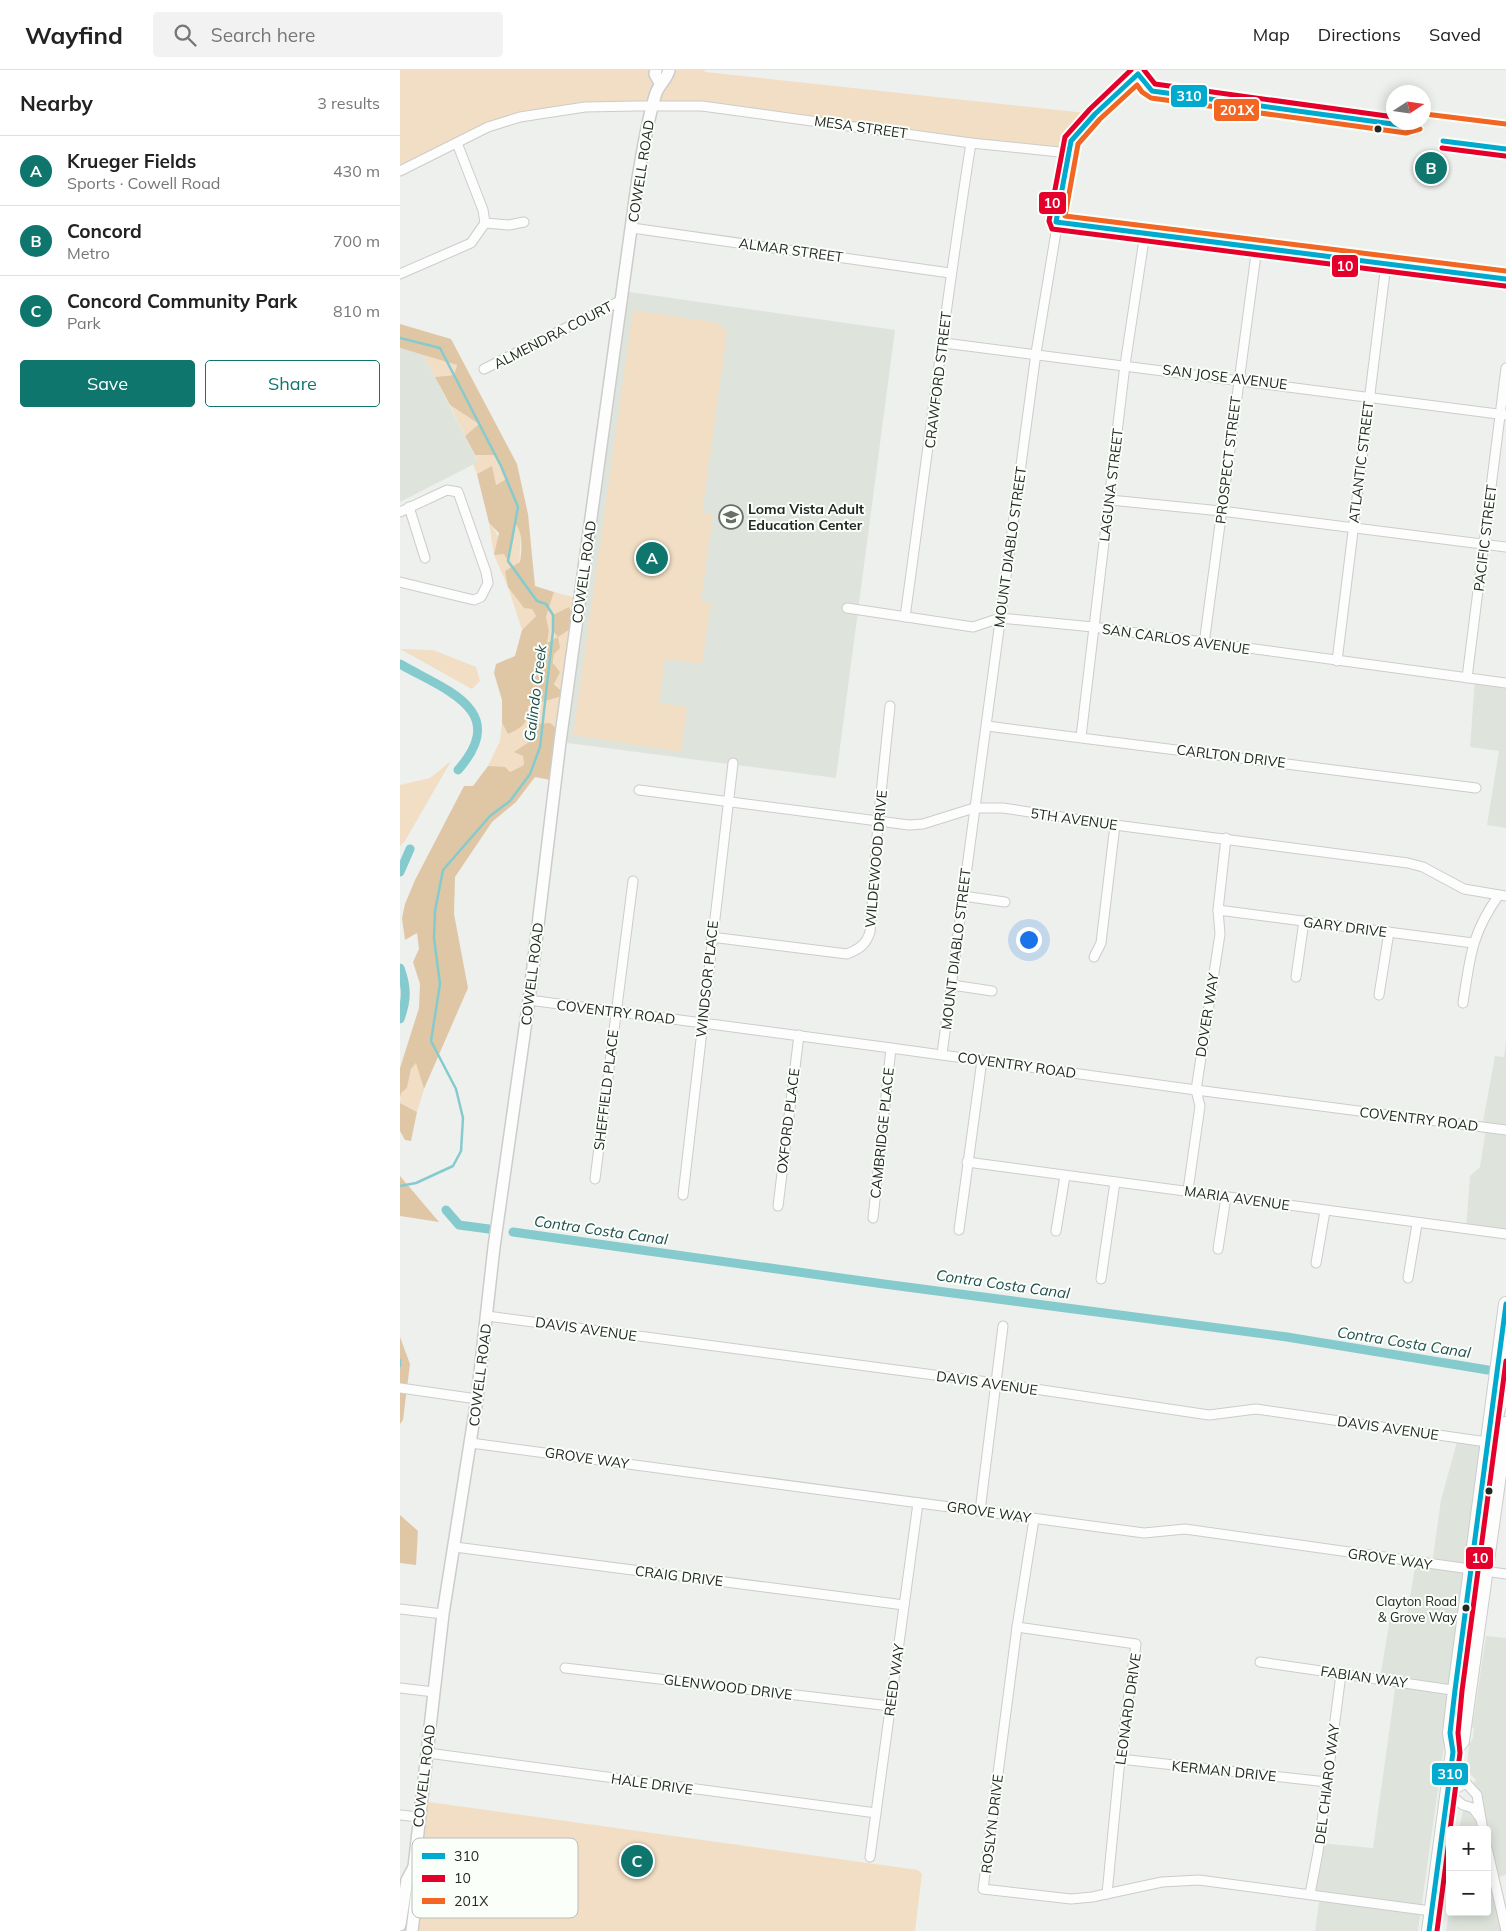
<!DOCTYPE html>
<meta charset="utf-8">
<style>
body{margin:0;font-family:Mulish,sans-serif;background:#f2f2f2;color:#222}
.controls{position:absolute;right:15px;bottom:15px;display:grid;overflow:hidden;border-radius:5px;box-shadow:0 2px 12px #0003}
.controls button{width:45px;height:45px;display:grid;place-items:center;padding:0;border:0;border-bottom:1px solid #e0e0e0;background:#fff;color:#222;font:25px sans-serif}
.compass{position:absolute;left:986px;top:15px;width:45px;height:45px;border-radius:50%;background:#fff;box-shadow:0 2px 12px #0003;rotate:78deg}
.you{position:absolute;left:628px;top:869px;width:18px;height:18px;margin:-12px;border:4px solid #fff;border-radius:50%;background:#1a73e8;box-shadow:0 0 0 8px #1a73e833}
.badge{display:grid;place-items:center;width:32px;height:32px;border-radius:50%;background:#0f766e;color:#fff;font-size:16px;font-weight:700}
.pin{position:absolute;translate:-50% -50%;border:2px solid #fff;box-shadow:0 1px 5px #0006}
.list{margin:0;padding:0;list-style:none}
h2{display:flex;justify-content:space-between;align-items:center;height:65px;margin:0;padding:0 20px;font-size:21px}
h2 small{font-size:16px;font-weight:400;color:#767676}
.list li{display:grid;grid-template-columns:32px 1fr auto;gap:15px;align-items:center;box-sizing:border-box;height:70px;padding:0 20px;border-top:1px solid #e0e0e0}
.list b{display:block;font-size:19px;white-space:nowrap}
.list p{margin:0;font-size:16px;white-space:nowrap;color:#767676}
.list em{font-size:16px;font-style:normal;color:#767676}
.actions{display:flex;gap:10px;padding:15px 20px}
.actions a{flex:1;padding:11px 0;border:1px solid #0f766e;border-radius:5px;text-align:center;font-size:18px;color:#0f766e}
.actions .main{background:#0f766e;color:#fff}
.icon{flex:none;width:28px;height:28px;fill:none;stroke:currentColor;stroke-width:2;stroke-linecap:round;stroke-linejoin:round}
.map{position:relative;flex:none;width:1106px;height:1861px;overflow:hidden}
header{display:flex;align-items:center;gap:30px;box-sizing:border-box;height:70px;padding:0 25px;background:#fff;border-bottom:1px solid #e0e0e0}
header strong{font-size:24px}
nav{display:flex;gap:28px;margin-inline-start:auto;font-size:18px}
.search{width:350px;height:45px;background:#f2f2f2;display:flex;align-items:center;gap:12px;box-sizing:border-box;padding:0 18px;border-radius:5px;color:#767676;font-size:19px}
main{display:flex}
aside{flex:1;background:#fff}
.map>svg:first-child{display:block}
</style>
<header>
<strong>Wayfind</strong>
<div class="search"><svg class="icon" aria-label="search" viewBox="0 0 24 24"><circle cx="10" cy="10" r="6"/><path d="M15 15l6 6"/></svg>Search here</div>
<nav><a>Map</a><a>Directions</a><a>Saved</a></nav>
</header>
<main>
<aside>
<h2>Nearby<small>3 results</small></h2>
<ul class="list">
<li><span class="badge">A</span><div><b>Krueger Fields</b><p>Sports · Cowell Road</p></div><em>430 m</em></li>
<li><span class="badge">B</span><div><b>Concord</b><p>Metro</p></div><em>700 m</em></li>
<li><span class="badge">C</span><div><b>Concord Community Park</b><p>Park</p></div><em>810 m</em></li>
</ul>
<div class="actions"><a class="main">Save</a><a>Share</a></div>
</aside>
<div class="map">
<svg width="1106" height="1861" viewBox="0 0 1106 1861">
<rect width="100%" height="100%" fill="#eef0ed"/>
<g fill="#dee4dc">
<polygon points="223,221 495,260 436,708 160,672"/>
<polygon points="0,278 24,285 78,392 0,432"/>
<polygon points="1075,609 1106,613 1106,758 1087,755 1099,681 1070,677"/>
<polygon points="1106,970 1106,1164 1066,1159 1070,1106 1080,1097 1086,1058 1082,1057 1095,986 1104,987"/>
<polygon points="1058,1368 1087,1372 1018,1861 915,1861 920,1826 905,1824 919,1773 973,1778 996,1612 980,1609 990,1548 1006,1550 1016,1492 1032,1494 1041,1430"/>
<polygon points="1086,1566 1106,1568 1106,1805 1094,1808 1106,1861 1046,1861 1050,1836 1050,1842 1087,1842 1087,1760 1059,1760 1064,1735 1080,1748 1071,1716 1076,1710 1069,1703 1067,1696 1069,1675 1073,1668 1074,1658 1072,1658"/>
</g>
<g fill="#f1dec4">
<polygon points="0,0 256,0 260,12 269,0 304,0 305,2 695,44 671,71 669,83 302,36 252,35 120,47 0,101"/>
<polygon points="233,240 319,253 327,263 302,443 313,444 301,531 311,533 302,594 265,589 259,633 287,637 281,682 173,665"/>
<polygon points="24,285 57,295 54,305 35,307"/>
<polygon points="50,335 79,354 65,366"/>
<polygon points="75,385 95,385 106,409 95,415 92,397 77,404 73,394 78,391"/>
<path d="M89,453C102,467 99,477 109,490L115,453C125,466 118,479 120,494C123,510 128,532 136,546L122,560L108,517L94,485Z"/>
<polygon points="154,522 180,529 161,662 135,668 115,682 123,686 124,695 110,702 88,696 100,671 102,653 108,664 128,636 166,625 154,613 154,583 147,574 149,561 146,547"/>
<polygon points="0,579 33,580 76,597 80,611 72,619"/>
<polygon points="51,691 5,771 0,776 0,715 30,708"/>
<polygon points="17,992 24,1019 17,1042 0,1033 1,1023 7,1018 11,999"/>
<polygon points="21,1731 518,1800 522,1804 515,1861 12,1861"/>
</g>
<g fill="#dfc7a6">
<path d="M0,254L51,269L117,394L128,444L135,516L154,522L146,547L149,561L147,573L158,567L153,561V545L169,537L176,555L158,567L160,578L154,584L153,593L160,602L154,614L166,625L128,636C128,653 124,657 108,664L102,653V630L94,603L96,594L115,586L122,560L136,546L132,539L124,538L108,517L105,501L120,492C122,479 123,463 115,453L108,491L104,484L94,485L99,463L89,453L77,404L92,396L96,415L106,409L95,385H75L65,366L79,354L50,335L35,307L54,305L57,295L0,278Z"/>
<polygon points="150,653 161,662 156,711 135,707 116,732 92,752 55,807 54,844 68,918 24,1019 16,993 11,999 7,1018 1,1023 0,1028 0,998 19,938 20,914 13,892 19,879 17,863 5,870 2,848 5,834 15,810 64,716 73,716 88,696 105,697 110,702 124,695 123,686 114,682 135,668 130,659 134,654"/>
<polygon points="0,1033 17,1042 11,1071 5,1070 0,1061"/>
<polygon points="0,1106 39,1152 0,1146"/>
<polygon points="0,1267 10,1294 3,1350 0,1354"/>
<polygon points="0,1445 18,1461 16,1495 0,1493"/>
</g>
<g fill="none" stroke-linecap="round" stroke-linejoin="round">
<g stroke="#85cbce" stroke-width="2.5">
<polyline points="0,268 40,278 101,396 118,437 108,491 137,531 146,534 153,545 153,561 140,677 130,704 110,731 90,746 43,800 35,841 34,868 40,914 31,971 56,1019 63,1048 61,1081 53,1096 16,1113 0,1116"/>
<polyline points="0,1290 0,1296"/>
</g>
<g stroke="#85cbce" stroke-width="9">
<path d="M0,594C45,620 111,640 58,700"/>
<polyline points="0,802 10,779"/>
<path d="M0,898C7,917 7,930 0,949"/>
<polyline points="46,1140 59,1155 89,1159"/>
<polyline points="113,1162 484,1214 887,1267 1088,1300"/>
</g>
<g stroke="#cccdcb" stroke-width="11">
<g id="minor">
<polyline points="0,101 88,57 120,47 185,37 236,36 302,36 571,73 669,83"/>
<polyline points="656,152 1106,209"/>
<polyline points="85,153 109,155 124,152"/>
<polyline points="232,158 550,203"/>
<polyline points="0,204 71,173 85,153 83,140 57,73"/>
<polyline points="544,273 1106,345"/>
<polyline points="84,299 222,230"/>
<polyline points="710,430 821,441 1106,477"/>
<polyline points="9,437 25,488"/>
<polyline points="0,442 47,420 58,422 86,502 88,513 81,527 74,530 0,512"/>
<polyline points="447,538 573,557 600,548 693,557 1106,613"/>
<path d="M505,547C527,389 546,230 571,73"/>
<polyline points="804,574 857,177"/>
<polyline points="937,591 986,194"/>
<polyline points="1067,608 1106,298"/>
<polyline points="587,656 1076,718"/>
<polyline points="681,667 725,295 745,163"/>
<polyline points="239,720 509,755 523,754 574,738 603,738 715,755 1008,793 1023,797 1064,819 1106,826"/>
<polyline points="563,826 605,832"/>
<polyline points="818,840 1073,873"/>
<path d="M311,867L447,884C459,879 466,875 470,862L478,753L490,636"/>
<polyline points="694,887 701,873 715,755"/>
<polyline points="896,907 904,851"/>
<polyline points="552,915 592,921"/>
<polyline points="979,925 989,862"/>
<polyline points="129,930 491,978 796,1020 1106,1060"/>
<path d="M1063,933C1070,888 1071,864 1099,825"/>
<polyline points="542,984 636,283 671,71 695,44 742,0"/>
<polyline points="567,1092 1106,1164"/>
<polyline points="195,1109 233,811"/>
<polyline points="788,1120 800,1036 796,1020 820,864 818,840 826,768"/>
<polyline points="283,1125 333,693"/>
<polyline points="378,1136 399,965"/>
<polyline points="473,1148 491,978"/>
<polyline points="559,1160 582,990"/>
<polyline points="656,1161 665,1106"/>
<polyline points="818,1179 826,1127"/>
<polyline points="916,1193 925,1141"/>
<polyline points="1008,1208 1017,1154"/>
<polyline points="701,1209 715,1112"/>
<polyline points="87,1246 595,1313 809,1345 856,1339 1087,1372"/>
<polyline points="0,1318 77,1329"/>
<path d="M1089,1370C1101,1355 1096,1342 1106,1326"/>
<polyline points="71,1373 744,1463 785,1459 1106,1504"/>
<polyline points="580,1441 603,1256"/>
<polyline points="634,1449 617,1557 583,1819 671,1829 692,1827 762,1812 799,1810 1031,1841"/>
<polyline points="55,1477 504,1535"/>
<polyline points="0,1539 43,1544"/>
<polyline points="617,1557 736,1574 720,1689 707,1824"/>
<polyline points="860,1592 1059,1621"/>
<polyline points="165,1598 490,1636"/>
<polyline points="0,1618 34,1622"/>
<polyline points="28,1683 476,1743"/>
<polyline points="720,1689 927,1712"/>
<polygon points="1066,1713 1077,1725 1081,1749 1073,1738 1063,1735 1048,1723"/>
<polyline points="0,1745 19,1747"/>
<polyline points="1081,1749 1083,1760"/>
<polyline points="1087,1778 1106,1861"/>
<polyline points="470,1787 518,1433"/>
<polyline points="910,1824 918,1782 941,1604"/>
</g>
</g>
<g stroke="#cccdcb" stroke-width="14">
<g id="tertiary">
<polyline points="256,0 255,4 260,13"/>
<polyline points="0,1855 7,1810 14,1797"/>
<path d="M12,1861L18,1811L14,1797L43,1544L77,1329L94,1177L129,930L160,672L238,108C243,80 247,51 256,23C260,13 267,9 269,0"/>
</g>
</g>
<g stroke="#cccdcb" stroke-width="16">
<g id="primary">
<polyline points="1053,1682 1062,1671 1106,1354"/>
<polyline points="1029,1861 1053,1682 1050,1663 1055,1620 1106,1234"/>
</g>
</g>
<use href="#minor" stroke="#fcfdfc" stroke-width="9"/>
<use href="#tertiary" stroke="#fcfdfc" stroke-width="11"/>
<use href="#primary" stroke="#fcfdfc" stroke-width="14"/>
<g stroke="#fbfffa" stroke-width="9">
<g id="bus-1">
<polyline points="1016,52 1007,56 752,21 738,4 695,44 671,71 656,152 1106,209"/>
<polyline points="1043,71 1106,79"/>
<polyline points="1029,1861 1053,1682 1050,1663 1055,1620 1106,1234"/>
</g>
</g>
<g stroke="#fbfffa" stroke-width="9">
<g id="bus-2">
<polyline points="731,0 690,39 665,67 649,151 652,159 1105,216"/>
<polyline points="744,0 755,14 994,47"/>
<polyline points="1042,78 1105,86"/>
<polyline points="1050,1760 1060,1683 1058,1663 1062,1621 1106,1291"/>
<polyline points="1037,1861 1050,1763"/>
</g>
</g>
<g stroke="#fbfffa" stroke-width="9">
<g id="bus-3">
<polyline points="1025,44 1106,54"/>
<polyline points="1020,59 1006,63 751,28 742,22 737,15 700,49 678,74 665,146 1106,201"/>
</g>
</g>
<use href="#bus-1" stroke="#00a9ce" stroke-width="5"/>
<use href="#bus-2" stroke="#e4002b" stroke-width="5"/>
<use href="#bus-3" stroke="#f26522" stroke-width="5"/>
</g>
<defs>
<g id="school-ring" transform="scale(1.25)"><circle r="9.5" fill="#fbfffa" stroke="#6b6d6a" stroke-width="1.5"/><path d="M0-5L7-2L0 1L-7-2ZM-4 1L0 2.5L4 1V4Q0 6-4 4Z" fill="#6b6d6a"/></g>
</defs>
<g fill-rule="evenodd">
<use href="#school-ring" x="331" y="447"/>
</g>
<g fill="#242624" stroke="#fbfffa" stroke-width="2">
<circle cx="978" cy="59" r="4.5"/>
<circle cx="1089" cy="1421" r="4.5"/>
<circle cx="1066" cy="1538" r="4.5"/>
</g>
<g text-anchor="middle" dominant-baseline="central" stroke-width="4" stroke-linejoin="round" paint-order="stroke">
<g font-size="13" fill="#242624" stroke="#fbfffa" text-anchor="end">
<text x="1057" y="1531">Clayton Road<tspan x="1057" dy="16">&amp; Grove Way</tspan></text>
</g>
<g font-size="14" fill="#242624" stroke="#fbfffa">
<text transform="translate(461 57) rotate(8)">MESA STREET</text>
<text transform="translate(241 101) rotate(-81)">COWELL ROAD</text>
<text transform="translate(391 180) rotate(8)">ALMAR STREET</text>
<text transform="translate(153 265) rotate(-27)">ALMENDRA COURT</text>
<text transform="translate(825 307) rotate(7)">SAN JOSE AVENUE</text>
<text transform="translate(538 310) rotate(-83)">CRAWFORD STREET</text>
<text transform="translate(828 390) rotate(-83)">PROSPECT STREET</text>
<text transform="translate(961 392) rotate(-83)">ATLANTIC STREET</text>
<text transform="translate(711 415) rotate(-83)">LAGUNA STREET</text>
<text transform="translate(1085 468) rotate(-83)">PACIFIC STREET</text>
<text transform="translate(610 477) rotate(-82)">MOUNT DIABLO STREET</text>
<text transform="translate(184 502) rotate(-82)">COWELL ROAD</text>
<text transform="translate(776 569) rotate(8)">SAN CARLOS AVENUE</text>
<text transform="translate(831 686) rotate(7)">CARLTON DRIVE</text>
<text transform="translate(674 749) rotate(8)">5TH AVENUE</text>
<text transform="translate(476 789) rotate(-85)">WILDEWOOD DRIVE</text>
<text transform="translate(945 857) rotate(7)">GARY DRIVE</text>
<text transform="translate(556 879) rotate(-83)">MOUNT DIABLO STREET</text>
<text transform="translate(132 904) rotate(-83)">COWELL ROAD</text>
<text transform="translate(307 909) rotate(-84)">WINDSOR PLACE</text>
<text transform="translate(216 942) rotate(7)">COVENTRY ROAD</text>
<text transform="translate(807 945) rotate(-81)">DOVER WAY</text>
<text transform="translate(617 995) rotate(8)">COVENTRY ROAD</text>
<text transform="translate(206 1020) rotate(-83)">SHEFFIELD PLACE</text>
<text transform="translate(1019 1049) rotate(7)">COVENTRY ROAD</text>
<text transform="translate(388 1051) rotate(-83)">OXFORD PLACE</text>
<text transform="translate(482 1063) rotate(-84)">CAMBRIDGE PLACE</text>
<text transform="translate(837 1128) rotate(8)">MARIA AVENUE</text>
<text transform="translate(186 1259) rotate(8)">DAVIS AVENUE</text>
<text transform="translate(80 1305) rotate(-83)">COWELL ROAD</text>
<text transform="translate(587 1313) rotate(8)">DAVIS AVENUE</text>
<text transform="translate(988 1358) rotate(8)">DAVIS AVENUE</text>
<text transform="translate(187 1388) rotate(8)">GROVE WAY</text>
<text transform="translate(589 1442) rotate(8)">GROVE WAY</text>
<text transform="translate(990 1489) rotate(8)">GROVE WAY</text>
<text transform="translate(279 1506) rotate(7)">CRAIG DRIVE</text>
<text transform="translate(964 1607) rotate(8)">FABIAN WAY</text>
<text transform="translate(494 1610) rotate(-82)">REED WAY</text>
<text transform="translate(328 1617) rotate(7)">GLENWOOD DRIVE</text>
<text transform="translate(728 1639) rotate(-82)">LEONARD DRIVE</text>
<text transform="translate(824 1701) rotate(6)">KERMAN DRIVE</text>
<text transform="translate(24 1706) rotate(-83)">COWELL ROAD</text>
<text transform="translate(252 1714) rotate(8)">HALE DRIVE</text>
<text transform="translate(927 1714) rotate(-83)">DEL CHIARO WAY</text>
<text transform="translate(592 1754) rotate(-83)">ROSLYN DRIVE</text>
</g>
<g font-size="14" font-weight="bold" fill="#242624" stroke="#fbfffa" text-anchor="start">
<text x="348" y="439">Loma Vista Adult<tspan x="348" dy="16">Education Center</tspan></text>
</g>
<g font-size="15" font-style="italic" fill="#224e51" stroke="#fbfffa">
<text transform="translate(135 623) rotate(-83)">Galindo Creek</text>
<text transform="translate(201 1160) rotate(8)">Contra Costa Canal</text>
<text transform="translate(603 1214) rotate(8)">Contra Costa Canal</text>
<text transform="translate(1004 1272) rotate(9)">Contra Costa Canal</text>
</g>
</g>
<rect x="12" y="1768" width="166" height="80" rx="8" fill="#fbfffa" stroke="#babeba" stroke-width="1"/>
<rect x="22" y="1783" width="23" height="6" fill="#00a9ce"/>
<rect x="22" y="1805" width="23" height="7" fill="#e4002b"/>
<rect x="22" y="1828" width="23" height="6" fill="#f26522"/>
<g font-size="14" fill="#242624">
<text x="54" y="1791">310</text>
<text x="54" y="1813">10</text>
<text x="54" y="1836">201X</text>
</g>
<g stroke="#fbfffa" stroke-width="2">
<rect x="770" y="14" width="38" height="24" rx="5" fill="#00a9ce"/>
<rect x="813" y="28" width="47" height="24" rx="5" fill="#f26522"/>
<rect x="638" y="121" width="29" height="24" rx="5" fill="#e4002b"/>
<rect x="931" y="184" width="28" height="24" rx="5" fill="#e4002b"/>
<rect x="1065" y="1476" width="29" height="24" rx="5" fill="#e4002b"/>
<rect x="1031" y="1692" width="38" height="24" rx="5" fill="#00a9ce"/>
</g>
<g font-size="14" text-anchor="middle" font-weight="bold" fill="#fff">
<text x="789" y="31">310</text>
<text x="837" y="45">201X</text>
<text x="652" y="138">10</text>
<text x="945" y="201">10</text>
<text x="1080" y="1493">10</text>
<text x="1050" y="1709">310</text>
</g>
</svg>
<div class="controls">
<button>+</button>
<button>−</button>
</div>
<svg class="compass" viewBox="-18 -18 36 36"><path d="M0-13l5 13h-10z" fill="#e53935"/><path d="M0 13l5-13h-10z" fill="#767676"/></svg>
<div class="you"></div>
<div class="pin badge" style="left:252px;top:488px">A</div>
<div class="pin badge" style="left:1031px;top:98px">B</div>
<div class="pin badge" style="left:237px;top:1791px">C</div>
</div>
</main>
